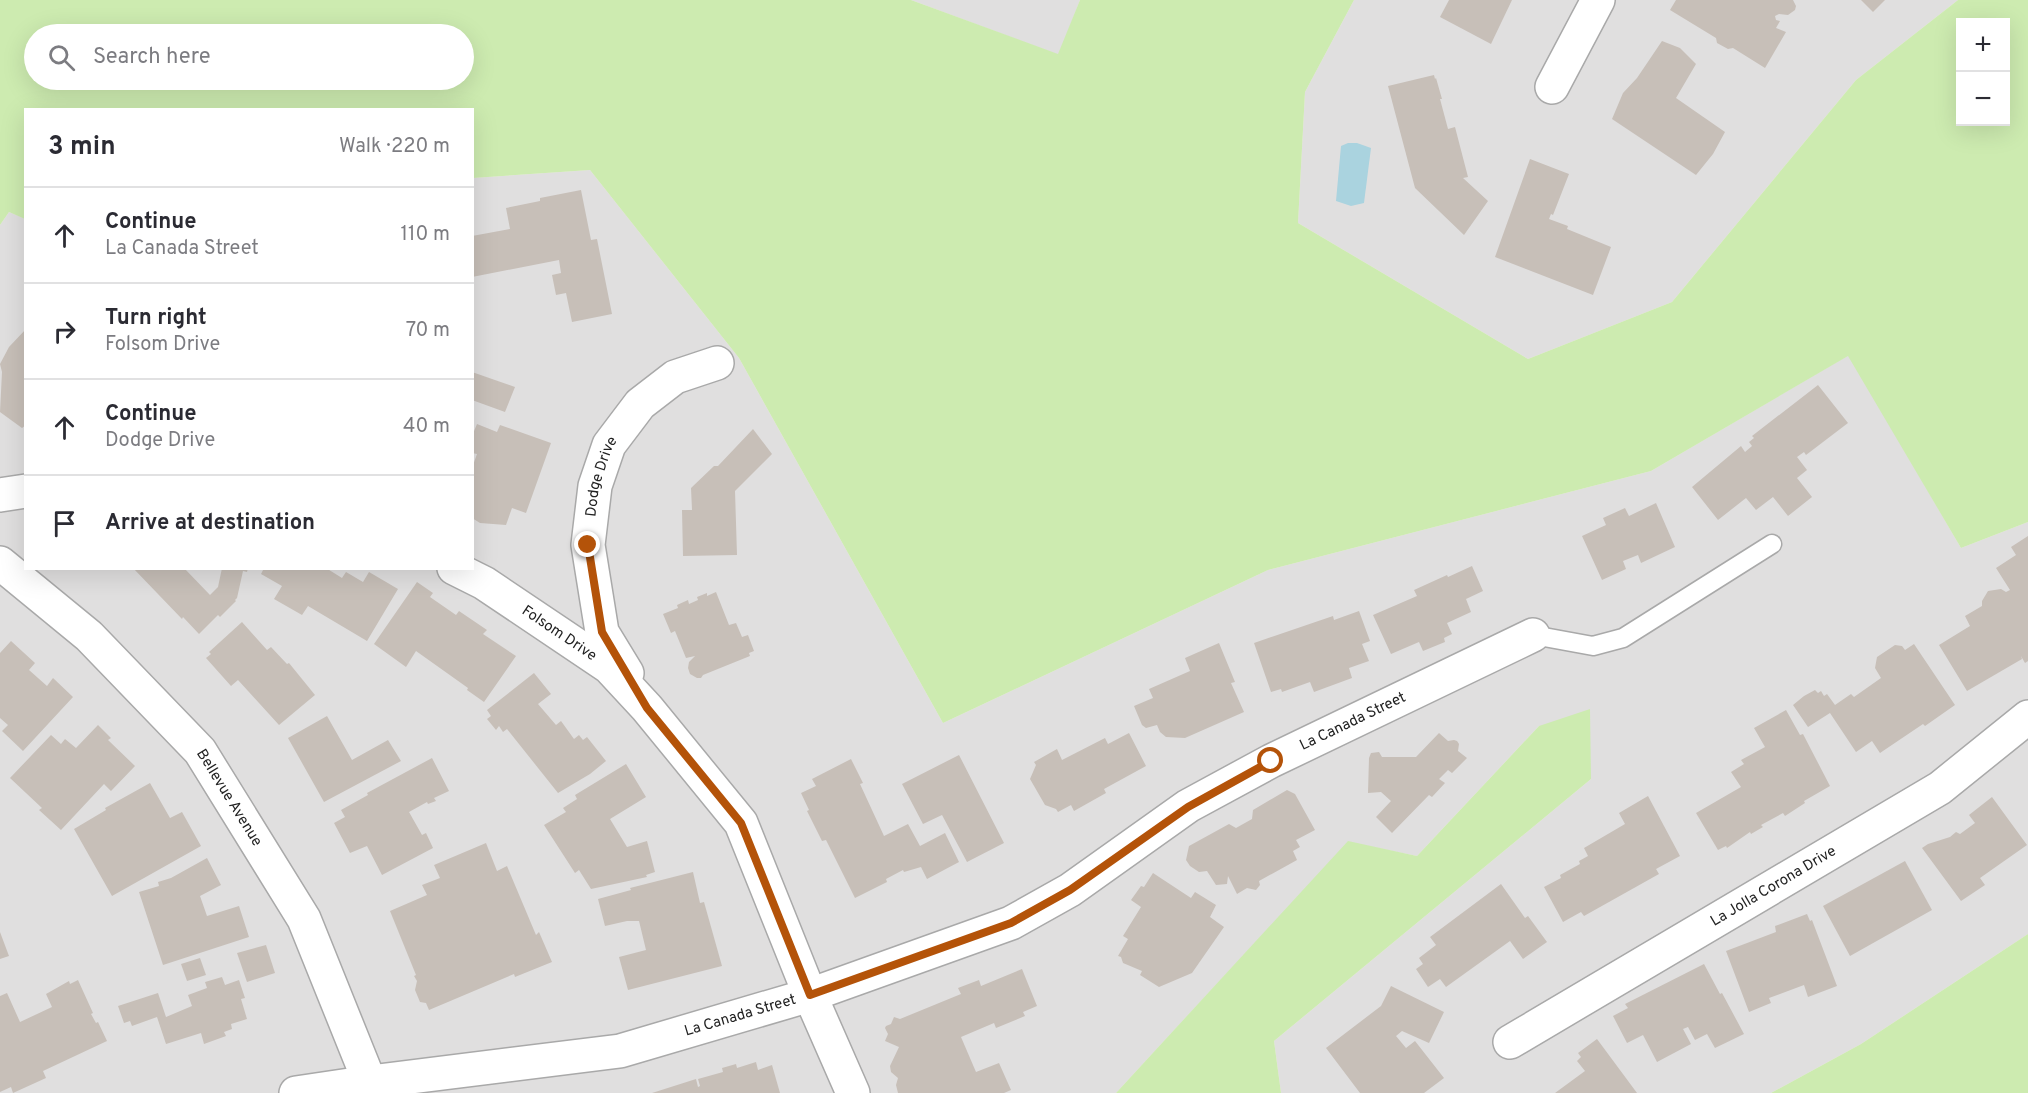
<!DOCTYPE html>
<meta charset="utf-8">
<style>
body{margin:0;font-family:Overpass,sans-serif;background:#f2f2f3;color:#2b2b33}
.controls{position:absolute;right:18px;top:18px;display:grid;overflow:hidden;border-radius:0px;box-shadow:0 6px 24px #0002}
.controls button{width:54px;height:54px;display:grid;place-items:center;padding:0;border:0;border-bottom:2px solid #e1e1e2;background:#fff;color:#2b2b33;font:30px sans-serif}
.stop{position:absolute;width:18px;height:18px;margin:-14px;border:4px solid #b45309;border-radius:50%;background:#fff}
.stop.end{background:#b45309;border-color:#fff;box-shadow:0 2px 6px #0008}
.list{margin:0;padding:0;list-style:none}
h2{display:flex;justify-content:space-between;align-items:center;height:78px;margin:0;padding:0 24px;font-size:26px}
h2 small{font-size:20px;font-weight:400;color:#7c7c81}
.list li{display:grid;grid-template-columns:39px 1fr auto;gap:18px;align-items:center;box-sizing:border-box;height:96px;padding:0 24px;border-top:2px solid #e1e1e2}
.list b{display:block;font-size:22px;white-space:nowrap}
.list p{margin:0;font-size:20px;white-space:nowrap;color:#7c7c81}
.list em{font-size:20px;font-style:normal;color:#7c7c81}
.icon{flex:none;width:33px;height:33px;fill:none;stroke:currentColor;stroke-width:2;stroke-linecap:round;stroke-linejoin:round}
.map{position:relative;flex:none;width:2028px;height:1093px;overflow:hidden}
.search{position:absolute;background:#fff;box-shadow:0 6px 24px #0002;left:24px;top:24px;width:450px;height:66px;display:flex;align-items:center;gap:15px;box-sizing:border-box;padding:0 21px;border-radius:33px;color:#7c7c81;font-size:22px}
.panel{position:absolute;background:#fff;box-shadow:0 6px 24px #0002;left:24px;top:108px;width:450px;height:462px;border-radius:0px}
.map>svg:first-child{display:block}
</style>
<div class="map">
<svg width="2028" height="1093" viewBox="0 0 2028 1093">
<rect width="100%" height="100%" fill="#f2efe9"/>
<g fill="#e0dfdf">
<polygon points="911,0 1080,0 1059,55"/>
<polygon points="1354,0 1958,0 1856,80 1672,302 1528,359 1298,223 1305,92"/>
<polygon points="590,170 739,358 943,723 1268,570 1651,471 1849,355 1961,548 2028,522 2028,934 1861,1044 1771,1093 1281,1093 1274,1041 1591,779 1539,726 1417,856 1348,842 1116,1093 0,1093 0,225 9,212 26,219 26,568 472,568 473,178"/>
</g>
<g fill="#cdebb0" fill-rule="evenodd">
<path d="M0,0H911L1058,54L1080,0H1354L1305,92L1298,223L1528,359L1672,302L1856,80L1958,0H2028V522L1961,548L1848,356L1651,471L1268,570L943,723L739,358L590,170L473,178L472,110H26L25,219L9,212L0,225ZM1960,22H2006V122H1960ZM34,34H464V80H34Z"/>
<polygon points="1590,709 1591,779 1274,1041 1281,1093 1116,1093 1348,841 1417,856 1539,726"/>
<polygon points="2028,934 2028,1093 1771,1093 1861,1044"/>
</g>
<polygon fill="#aad3df" points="1348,143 1357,143 1371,148 1364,203 1351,206 1336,201 1341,146"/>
<g fill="#c7bfb8">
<polygon points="1449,0 1512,0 1491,44 1440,17"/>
<polygon points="1676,0 1793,0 1796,6 1795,10 1788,15 1779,14 1775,16 1776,20 1780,21 1776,28 1786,32 1765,68 1733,48 1728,49 1717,43 1716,38 1670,10"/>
<polygon points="1861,0 1885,0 1873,12"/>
<polygon points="1662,41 1680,48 1696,64 1676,98 1725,132 1713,154 1696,175 1612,119 1623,93 1637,78"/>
<polygon points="1434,75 1435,79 1436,78 1442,99 1440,99 1448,129 1455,127 1468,177 1463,178 1488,201 1464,235 1415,188 1388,86"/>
<polygon points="1530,159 1569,174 1553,215 1551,214 1549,219 1568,226 1567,229 1611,247 1593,295 1495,257"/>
<polygon points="581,190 591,240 597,239 612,314 572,322 566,293 556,295 552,275 561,273 559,260 472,277 472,236 510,229 506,208 540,201 540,198"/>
<polygon points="26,329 26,425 22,428 0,412 2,372 0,364 9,347"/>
<polygon points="472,372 515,387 505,412 472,400"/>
<polygon points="1818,385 1848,423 1806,455 1804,452 1797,457 1807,470 1797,478 1812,497 1788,516 1773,497 1756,510 1746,498 1718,520 1692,487 1741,446 1745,452 1752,446 1749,442 1754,438 1752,436"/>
<polygon points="477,424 497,432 500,425 551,443 526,513 512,508 506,525 480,523 472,518 472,468 477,454 472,453 472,436"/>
<polygon points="753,429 772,454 735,491 737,555 683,556 682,510 692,510 691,488 714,466 718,466"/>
<polygon points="1656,503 1675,547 1641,563 1638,555 1623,561 1626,569 1602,580 1582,536 1606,525 1603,518 1625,508 1629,516"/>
<polygon points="2028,536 2028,661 2025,663 2021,656 2022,659 1967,691 1939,645 1970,626 1965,616 1982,606 1982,601 1988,591 2001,589 2006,592 2010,590 1996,568 2016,555 2011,547"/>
<polygon points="1472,566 1483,591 1466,599 1471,612 1447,623 1452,634 1444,638 1445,642 1423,651 1419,642 1391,654 1373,615 1417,596 1414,590 1447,575 1448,577"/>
<polygon points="133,568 184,568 210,595 218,587 222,568 248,568 247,572 243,571 237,598 235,600 236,601 220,617 218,615 199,634 183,617 182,619"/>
<polygon points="264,568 326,568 342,578 346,572 363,582 369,572 398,589 367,641 308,606 302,615 274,599 282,586 261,574"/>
<polygon points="417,582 433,593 430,597 456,615 459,611 487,630 483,634 516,656 484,702 467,690 468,688 416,651 406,667 374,644"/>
<polygon points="716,592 729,625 736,623 742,637 748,635 754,651 749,653 750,656 703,675 701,678 697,678 690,674 688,668 689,662 695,656 686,658 675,631 671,633 663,614 678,608 677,605 688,600 689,604 698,600 697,597 707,593 707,596"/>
<polygon points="1359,611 1370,641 1362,644 1369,661 1349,668 1352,678 1314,692 1310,682 1282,692 1281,689 1271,692 1254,643 1333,616 1334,620"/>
<polygon points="242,622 267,650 271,647 287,664 289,663 315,695 279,725 238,680 231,686 206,658 211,654 209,652"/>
<polygon points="11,641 35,663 29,670 47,686 53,678 73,697 23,751 2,731 8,725 0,718 0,653"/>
<polygon points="1219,643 1235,682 1231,683 1244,712 1185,738 1166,737 1160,732 1157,725 1146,728 1142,725 1134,706 1153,698 1149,689 1190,671 1185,658"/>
<polygon points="1914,644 1955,705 1925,726 1923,724 1880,753 1872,741 1856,752 1830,713 1808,727 1793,705 1804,696 1815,690 1818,693 1821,691 1824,696 1827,694 1835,705 1851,694 1854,697 1881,678 1875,668 1877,657 1895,645 1902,646 1905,650"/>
<polygon points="534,673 551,694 538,704 556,725 561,721 574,739 579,735 583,740 587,737 606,761 590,774 558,793 507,729 503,732 499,726 496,730 487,719 491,716 487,710"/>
<polygon points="1786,710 1800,735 1803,734 1830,786 1804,801 1805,803 1785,816 1783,813 1761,825 1763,827 1751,834 1750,832 1727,848 1726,846 1718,850 1696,813 1741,787 1731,772 1744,764 1741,760 1765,747 1754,728"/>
<polygon points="327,716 352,760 388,740 401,761 324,802 288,738"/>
<polygon points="98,725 111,738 108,740 135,766 111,791 104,784 61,830 39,810 42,808 10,778 51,735 61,744 65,739 76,748"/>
<polygon points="1129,733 1146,766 1104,789 1106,793 1074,811 1071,805 1058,812 1056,809 1045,805 1030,779 1036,765 1034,762 1057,749 1062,760 1105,738 1108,744"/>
<polygon points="1439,733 1448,741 1454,740 1457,741 1459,744 1458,751 1467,758 1452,773 1448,770 1439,779 1445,783 1432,797 1429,795 1392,833 1376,817 1391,801 1381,792 1368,793 1369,758 1371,753 1379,752 1382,757 1416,757"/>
<polygon points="959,755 1004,843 967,862 942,815 923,824 902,784"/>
<polygon points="432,758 449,791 434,798 436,801 428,804 427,802 409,812 422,835 426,833 433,848 382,875 367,846 350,853 334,823 345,817 341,810 368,795 367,793"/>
<polygon points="851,759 863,783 860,784 884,836 908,824 920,846 945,833 959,862 927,879 921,867 904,872 903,870 886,879 887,882 855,898 826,840 822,841 807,811 809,810 801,793 816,786 812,779"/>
<polygon points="626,764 646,797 610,819 627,847 647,841 655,872 646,875 647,877 591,889 579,870 575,873 544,825 566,812 563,808 577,799 575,795"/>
<polygon points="150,783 170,818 182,812 201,846 112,896 74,829 106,810 105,808"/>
<polygon points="1287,790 1295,794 1315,830 1296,840 1300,847 1293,851 1297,860 1259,881 1260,885 1256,890 1247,888 1237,894 1228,876 1227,884 1216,885 1207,871 1199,872 1190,866 1186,860 1189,846 1229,824 1236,828 1252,819 1253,810"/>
<polygon points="1648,796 1680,856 1656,869 1659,874 1584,916 1581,912 1563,922 1544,887 1561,878 1560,875 1580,864 1579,861 1588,856 1584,848 1625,824 1619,813"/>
<polygon points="1992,797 2027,845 1980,878 1985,885 1961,901 1922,848 1928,844 1950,837 1956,832 1960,834 1975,823 1969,815"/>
<polygon points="486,843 497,871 507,866 536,935 539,932 552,962 515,977 514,974 429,1010 426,1003 420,1002 415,990 417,981 414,976 416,975 390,911 427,895 422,885 440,878 434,865"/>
<polygon points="207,858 221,885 200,896 207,916 239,906 249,937 163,965 139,892 159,886 158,882 171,878"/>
<polygon points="1905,861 1932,910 1850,956 1823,906"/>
<polygon points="693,872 700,903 704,902 722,966 628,990 619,957 646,950 639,921 627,921 605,926 598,899 631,890 630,888"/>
<polygon points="1153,873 1191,898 1195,892 1216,905 1210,917 1224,927 1192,973 1159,987 1140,975 1142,971 1123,963 1121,957 1118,956 1128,939 1123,936 1141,907 1131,900 1141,886 1144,887"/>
<polygon points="1501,884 1525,918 1528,916 1547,942 1523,959 1510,941 1446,987 1440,979 1428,987 1416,969 1423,964 1419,958 1436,945 1430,937"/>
<polygon points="1807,914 1810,921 1812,920 1837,986 1808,997 1804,985 1769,998 1771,1003 1749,1012 1726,951 1776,932 1775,926"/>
<polygon points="0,932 9,956 0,959"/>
<polygon points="266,945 275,973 247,982 237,953"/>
<polygon points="200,958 206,975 187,981 181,964"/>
<polygon points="1704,964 1720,994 1722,993 1744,1034 1715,1048 1707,1034 1695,1040 1688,1027 1683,1029 1691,1044 1657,1062 1643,1035 1627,1043 1613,1016 1628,1008 1625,1004"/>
<polygon points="1022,969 1037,1006 1023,1012 1025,1016 996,1028 994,1023 961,1037 976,1072 999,1063 1011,1090 1004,1093 898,1093 896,1085 898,1078 891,1072 890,1066 899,1047 885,1041 888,1034 885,1028 886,1026 891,1024 894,1017 900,1019 961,994 958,988 979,980 981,986"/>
<polygon points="222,977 225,985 239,980 245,998 241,999 247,1019 231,1024 232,1029 224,1032 226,1036 204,1044 201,1033 166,1044 157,1017 132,1026 130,1021 124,1023 118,1006 158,993 166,1017 192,1006 188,995 207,988 205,982"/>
<polygon points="78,980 93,1013 91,1014 96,1023 98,1022 107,1041 43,1071 46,1078 13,1093 11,1087 0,1092 0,996 7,993 20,1022 52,1007 46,994 69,981 70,984"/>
<polygon points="1391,986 1444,1012 1429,1043 1402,1031 1396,1036 1406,1048 1415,1041 1444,1078 1424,1093 1360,1093 1326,1048 1381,1006"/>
<polygon points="1597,1039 1637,1093 1555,1093 1585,1071 1577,1061 1581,1057 1578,1053"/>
<polygon points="756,1062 758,1070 772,1065 780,1093 652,1093 696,1079 698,1087 700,1086 698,1079 723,1072 722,1068 736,1064 737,1068"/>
</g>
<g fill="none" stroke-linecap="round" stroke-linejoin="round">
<g stroke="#a9a9a9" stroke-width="21">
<polyline id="service" points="1533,635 1593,646 1623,638 1772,544"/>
</g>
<g stroke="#a9a9a9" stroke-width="36">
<g id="minor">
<polyline points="1552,87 1598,0"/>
<polyline points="0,495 26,491"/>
<path id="s1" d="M0,563L89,636L200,751L304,919L374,1093"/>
<path id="s2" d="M454,568L484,583L609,667L647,708L741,823L810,995L853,1093"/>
<path id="s3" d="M627,673L602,632L588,545L595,486L609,445L640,404L675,377L717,363"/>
<path id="s4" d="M1510,1042L1940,788L2028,717"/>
<path id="s5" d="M296,1093L370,1082L620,1051L810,995L1011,923L1070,890L1188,806L1271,761L1533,635"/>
</g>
</g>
<use href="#service" stroke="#fff" stroke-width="18"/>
<use href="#minor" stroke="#fff" stroke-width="33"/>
</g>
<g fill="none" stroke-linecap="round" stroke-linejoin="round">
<polyline stroke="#b45309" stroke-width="8" points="588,545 602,632 647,708 741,823 810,995 1011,923 1070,890 1188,807 1271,761"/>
</g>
<g text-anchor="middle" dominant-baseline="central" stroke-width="6" stroke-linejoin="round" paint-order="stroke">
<g font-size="15" fill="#222" stroke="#fff">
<text stroke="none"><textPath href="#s3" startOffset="206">Dodge Drive</textPath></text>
<text stroke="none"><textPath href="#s2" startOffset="124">Folsom Drive</textPath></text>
<text stroke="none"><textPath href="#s5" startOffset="1136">La Canada Street</textPath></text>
<text stroke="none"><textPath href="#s1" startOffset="330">Bellevue Avenue</textPath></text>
<text stroke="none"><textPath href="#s4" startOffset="306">La Jolla Corona Drive</textPath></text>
<text stroke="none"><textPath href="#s5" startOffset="452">La Canada Street</textPath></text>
</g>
</g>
</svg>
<div class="controls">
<button>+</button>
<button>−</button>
</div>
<div class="stop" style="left:1271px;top:761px"></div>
<div class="stop end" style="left:588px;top:545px"></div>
<div class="search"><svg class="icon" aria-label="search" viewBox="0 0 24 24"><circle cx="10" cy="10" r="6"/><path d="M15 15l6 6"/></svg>Search here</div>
<section class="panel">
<h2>3 min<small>Walk · 220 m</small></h2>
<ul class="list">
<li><svg class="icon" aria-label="ahead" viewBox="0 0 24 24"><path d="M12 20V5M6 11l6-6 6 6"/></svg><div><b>Continue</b><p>La Canada Street</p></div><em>110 m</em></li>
<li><svg class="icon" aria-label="right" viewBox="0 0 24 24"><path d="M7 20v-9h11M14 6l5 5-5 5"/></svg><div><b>Turn right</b><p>Folsom Drive</p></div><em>70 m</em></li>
<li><svg class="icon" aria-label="ahead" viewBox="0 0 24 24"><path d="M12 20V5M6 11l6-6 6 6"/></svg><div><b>Continue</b><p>Dodge Drive</p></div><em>40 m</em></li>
<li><svg class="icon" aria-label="arrive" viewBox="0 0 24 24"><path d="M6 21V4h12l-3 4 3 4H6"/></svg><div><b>Arrive at destination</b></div></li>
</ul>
</section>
</div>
